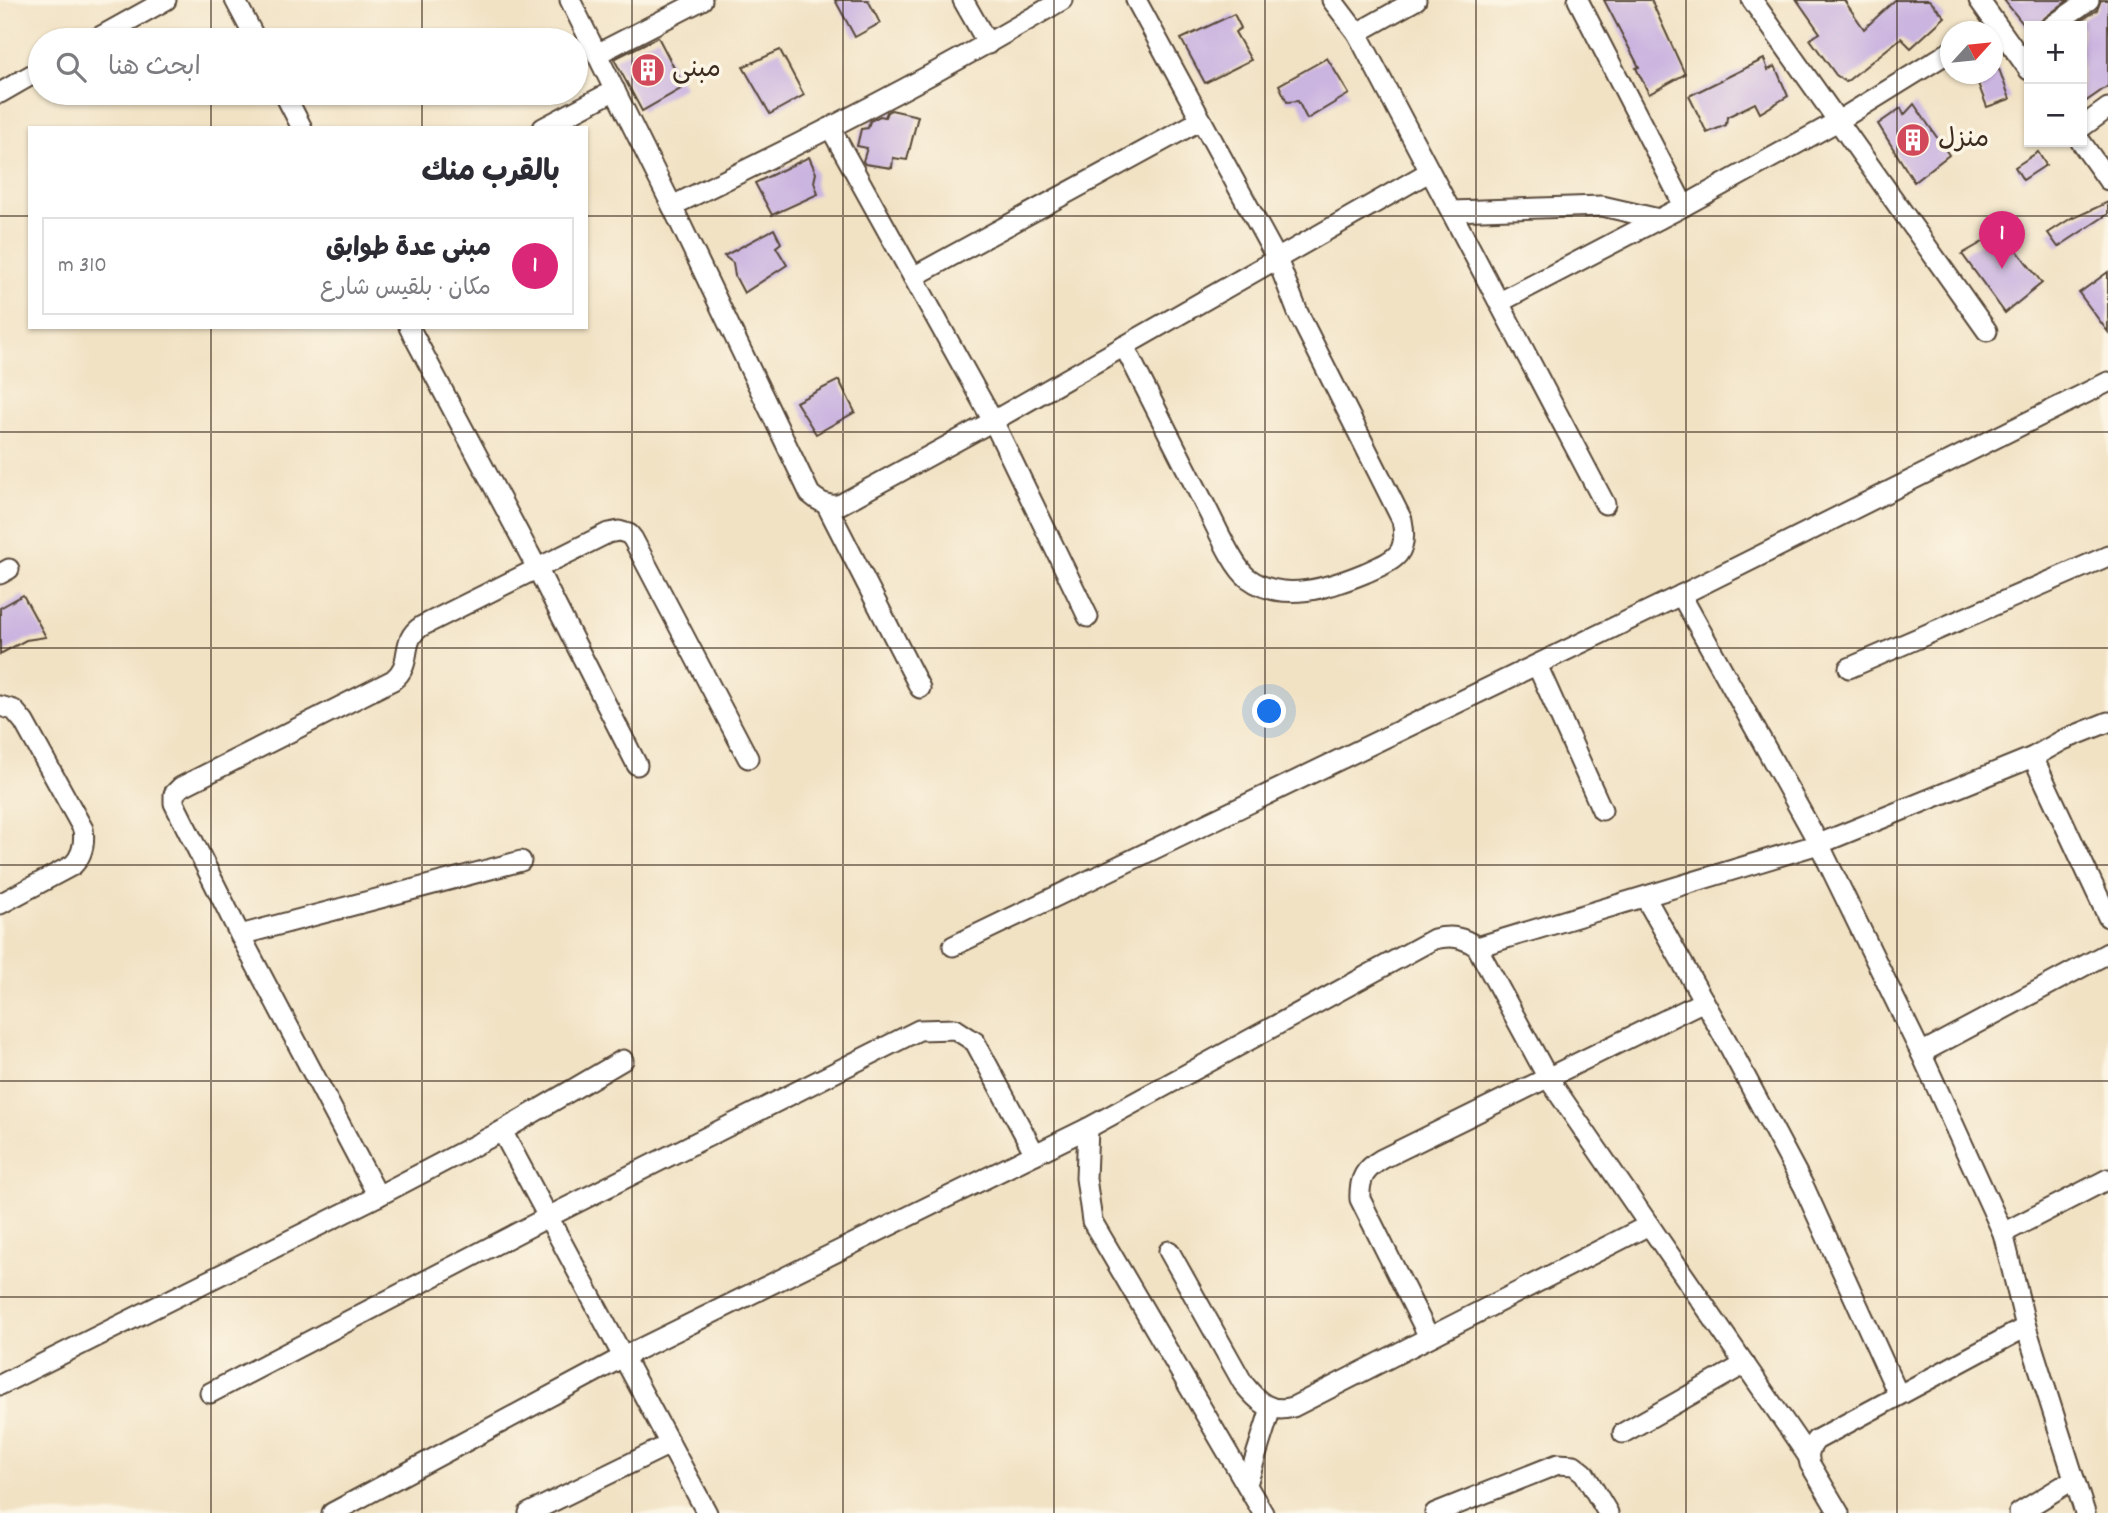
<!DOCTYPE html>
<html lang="ar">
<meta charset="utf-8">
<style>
body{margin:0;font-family:Dekko,"Playpen Sans Arabic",sans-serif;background:#f7f7f7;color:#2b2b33;direction:rtl}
.controls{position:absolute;right:21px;top:21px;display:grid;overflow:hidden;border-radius:0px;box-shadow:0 2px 5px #0004}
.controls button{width:63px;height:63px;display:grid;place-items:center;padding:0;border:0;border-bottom:2px solid #e1e1e2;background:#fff;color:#2b2b33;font:35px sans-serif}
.compass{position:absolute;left:1940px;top:21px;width:63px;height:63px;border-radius:50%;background:#fff;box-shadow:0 2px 5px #0004;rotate:63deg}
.you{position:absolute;left:1270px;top:712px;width:24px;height:24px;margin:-18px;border:5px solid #fff;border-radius:50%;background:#1a73e8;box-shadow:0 0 0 10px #1a73e833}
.badge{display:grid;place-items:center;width:46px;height:46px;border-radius:50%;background:#db2777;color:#fff;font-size:23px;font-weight:700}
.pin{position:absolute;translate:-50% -58px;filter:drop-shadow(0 2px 4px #0008)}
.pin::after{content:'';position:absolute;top:37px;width:24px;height:21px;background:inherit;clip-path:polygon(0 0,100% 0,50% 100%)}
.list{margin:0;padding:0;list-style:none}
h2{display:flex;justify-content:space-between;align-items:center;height:91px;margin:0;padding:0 28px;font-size:30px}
h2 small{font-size:23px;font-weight:400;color:#7c7c81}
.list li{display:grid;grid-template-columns:46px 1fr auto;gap:21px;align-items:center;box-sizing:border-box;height:98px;margin:0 14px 14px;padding:0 14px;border:2px solid #e1e1e2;border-radius:0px}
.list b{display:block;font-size:26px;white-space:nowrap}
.list p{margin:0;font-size:23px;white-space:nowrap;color:#7c7c81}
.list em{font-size:23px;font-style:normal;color:#7c7c81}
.icon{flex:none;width:38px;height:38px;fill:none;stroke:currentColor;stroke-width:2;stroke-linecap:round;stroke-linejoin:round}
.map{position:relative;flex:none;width:2108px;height:1513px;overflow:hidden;direction:ltr}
.search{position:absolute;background:#fff;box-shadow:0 2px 5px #0004;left:28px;top:28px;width:560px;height:77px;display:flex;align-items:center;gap:18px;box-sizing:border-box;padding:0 24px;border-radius:38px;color:#7c7c81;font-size:26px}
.panel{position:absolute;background:#fff;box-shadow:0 2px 5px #0004;left:28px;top:126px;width:560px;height:203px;border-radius:0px;direction:rtl}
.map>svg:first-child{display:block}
</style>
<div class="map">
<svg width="2108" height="1513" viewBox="0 0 2108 1513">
<rect width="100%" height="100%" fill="#fcf5e5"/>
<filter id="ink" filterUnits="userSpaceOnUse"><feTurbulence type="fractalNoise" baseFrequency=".0143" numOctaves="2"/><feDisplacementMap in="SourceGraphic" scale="14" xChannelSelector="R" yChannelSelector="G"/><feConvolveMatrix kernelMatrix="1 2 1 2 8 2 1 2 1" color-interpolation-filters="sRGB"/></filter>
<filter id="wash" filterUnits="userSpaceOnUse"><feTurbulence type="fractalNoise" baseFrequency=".00686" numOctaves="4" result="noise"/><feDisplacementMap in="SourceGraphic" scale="28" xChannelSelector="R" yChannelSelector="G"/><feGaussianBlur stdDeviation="1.57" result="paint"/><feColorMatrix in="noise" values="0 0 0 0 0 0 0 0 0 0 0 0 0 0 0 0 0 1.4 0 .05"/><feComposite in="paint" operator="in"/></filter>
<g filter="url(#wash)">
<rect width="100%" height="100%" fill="#f1e2c4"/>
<g id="blocks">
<g fill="#cab4e0">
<polygon points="835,0 868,0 880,23 855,37"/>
<polygon points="1604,0 1651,0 1685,74 1649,94 1636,68 1639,67"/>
<polygon points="1797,0 1844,0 1864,29 1895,0 1929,0 1945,17 1911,48 1901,38 1846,82 1836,75 1810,39 1820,33"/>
<polygon points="2004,0 2068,0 2034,26 2029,26 2028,30"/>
<polygon points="2101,0 2108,0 2108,86 2082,104 2082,26 2076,24 2097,10"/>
<polygon points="1234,14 1241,28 1235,32 1251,60 1205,83 1181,39"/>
<polygon points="658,37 684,87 642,111 614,59"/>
<polygon points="780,50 804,95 770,114 743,67"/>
<polygon points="1327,58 1349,94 1307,119 1298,101 1287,102 1279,85"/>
<polygon points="1764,59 1768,70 1775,66 1788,96 1760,113 1755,103 1727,117 1726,125 1707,133 1689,96"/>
<polygon points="1999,69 2010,99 1987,107 1976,78"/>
<polygon points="1914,104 1949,155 1914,182 1878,124 1901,108 1904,115"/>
<polygon points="891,110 918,116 907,160 893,158 892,168 865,164 863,161 867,148 857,146 861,129 868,128 870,121 880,116 885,117 887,112"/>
<polygon points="2038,152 2046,165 2023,180 2015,167"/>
<polygon points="809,157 816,173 814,182 818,194 772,215 755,183"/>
<polygon points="2108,202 2108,214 2058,247 2048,233 2073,217 2074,218"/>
<polygon points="774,229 781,243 776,247 787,265 744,293 735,276 733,263 724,256"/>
<polygon points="2002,231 2042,283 2005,313 1962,254"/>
<polygon points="2108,272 2108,332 2079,293"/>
<polygon points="839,380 855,412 816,434 796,402"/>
<polygon points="23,595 46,637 26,640 0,654 0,608"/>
</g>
</g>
</g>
<g filter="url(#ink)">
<use href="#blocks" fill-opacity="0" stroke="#564637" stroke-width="2"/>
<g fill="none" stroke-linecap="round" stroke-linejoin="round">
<g stroke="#564637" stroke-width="23">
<g id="minor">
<polyline points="235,0 256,40"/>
<path d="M570,0L672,206L810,494C819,502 829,508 841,504L993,421L1429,172"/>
<polyline points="963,0 988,44"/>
<polyline points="1332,0 1357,33 1605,504"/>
<polyline points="1578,0 1684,206"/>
<polyline points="1752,0 1987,331"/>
<polyline points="1979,0 2029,70"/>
<polyline points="2052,26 2089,0"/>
<polyline points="1357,33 1416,0"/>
<polyline points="94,40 166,0"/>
<polyline points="597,54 702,0"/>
<polyline points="0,93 40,70"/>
<polyline points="284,93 302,128"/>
<polyline points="2082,127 2108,108"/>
<polyline points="543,128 615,90"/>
<polyline points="831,129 993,421 1088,617"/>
<polyline points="2081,142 2108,180"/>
<path d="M672,206C805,142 935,76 1062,0"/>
<polyline points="1452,211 1602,206 1659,219"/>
<polyline points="913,277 1201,120"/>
<polyline points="1500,302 1684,206 1838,121 1951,51"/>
<polyline points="409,327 537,568 637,765"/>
<path d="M1124,346C1152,401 1179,455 1207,509C1216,526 1233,567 1248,578C1282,604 1331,587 1365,573C1395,560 1409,555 1402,520L1298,313L1277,259L1136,0"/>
<polyline points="826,504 920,688"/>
<polyline points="0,574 9,569"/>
<polyline points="1681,595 1819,844 1921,1053 2003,1233 2026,1327 2085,1513"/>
<polyline points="1537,665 1602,810"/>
<polyline points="1849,668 2108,556"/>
<path d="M0,706L14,710L24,722L83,829C85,843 83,855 73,865L0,904"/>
<polyline points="2033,757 2108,917"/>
<polyline points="1645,897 1727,1042 1804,1187 1898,1394"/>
<polyline points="240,935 521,861"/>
<polyline points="953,946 1681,595 2108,382"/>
<polyline points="1477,947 1819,844 2033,757 2063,740 2108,722"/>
<polyline points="1921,1053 2108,953"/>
<path d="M623,1060L502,1131L378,1196L240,935L174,803V794L181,787L393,680C415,663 398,641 422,626L608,533L619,531L629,534L633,539L748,758"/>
<polyline points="1088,1128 1086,1178 1092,1221 1263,1513"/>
<polyline points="502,1131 707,1513"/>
<polyline points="2003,1233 2108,1179"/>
<path d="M1169,1251L1243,1383C1257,1401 1270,1414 1293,1407L1649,1225"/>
<path d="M1429,1337L1360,1199C1359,1178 1365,1169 1382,1159L1704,1001"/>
<polyline points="0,1385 378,1196"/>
<polyline points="210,1393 548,1217 919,1030 955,1029 975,1042 1035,1154"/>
<polyline points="1623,1433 1745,1364"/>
<polyline points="1247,1484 1271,1408"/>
<path d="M332,1513L625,1356L1088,1128L1434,939C1452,935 1463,937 1477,947L1548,1078L1808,1456"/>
<polyline points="529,1513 670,1444"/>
<polyline points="1435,1513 1558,1464 1574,1465 1584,1473 1608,1513"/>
<path d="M1839,1513L1810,1464C1807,1454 1809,1449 1816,1440L2026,1327"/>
<polyline points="2019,1513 2074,1479"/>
</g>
</g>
<use href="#minor" stroke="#fff" stroke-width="19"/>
</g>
</g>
<path fill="none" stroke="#3b2a1e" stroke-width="2" stroke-opacity="0.55" d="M211,0V40M422,0V40M632,0V1513M843,0V1513M1054,0V1513M1265,0V1513M1476,0V1513M1686,0V1513M1897,0V1513M211,93V128M422,93V128M0,216H30M586,216H2108M211,327V1513M422,327V1513M0,432H2108M0,648H2108M0,865H2108M0,1081H2108M0,1297H2108"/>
<defs>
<g id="building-disc" transform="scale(1.75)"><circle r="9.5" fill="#d1495b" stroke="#fcf5e5"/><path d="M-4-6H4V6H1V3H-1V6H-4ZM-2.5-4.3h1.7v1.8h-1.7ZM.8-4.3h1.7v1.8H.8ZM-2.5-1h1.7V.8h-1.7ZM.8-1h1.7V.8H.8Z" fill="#fff"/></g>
</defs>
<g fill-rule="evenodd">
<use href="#building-disc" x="648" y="70"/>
<use href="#building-disc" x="1913" y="140"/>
</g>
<g text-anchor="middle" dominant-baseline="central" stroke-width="7" stroke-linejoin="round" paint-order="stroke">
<g font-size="26" fill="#3b2a1e" stroke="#fcf5e5" text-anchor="start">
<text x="672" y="70">مبنى</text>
<text x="1938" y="140">منزل</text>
</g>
</g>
</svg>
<div class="controls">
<button>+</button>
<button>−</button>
</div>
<svg class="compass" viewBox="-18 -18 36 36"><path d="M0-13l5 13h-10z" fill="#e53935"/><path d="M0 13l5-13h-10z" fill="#7c7c81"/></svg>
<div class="you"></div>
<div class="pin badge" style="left:2002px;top:269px">1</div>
<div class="search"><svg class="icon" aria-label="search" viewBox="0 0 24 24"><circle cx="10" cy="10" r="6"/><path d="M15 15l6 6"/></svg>ابحث هنا</div>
<section class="panel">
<h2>بالقرب منك<small></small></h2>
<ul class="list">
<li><span class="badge">1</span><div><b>مبنى عدة طوابق</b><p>مكان · بلقيس شارع</p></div><em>310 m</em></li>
</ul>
</section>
</div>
